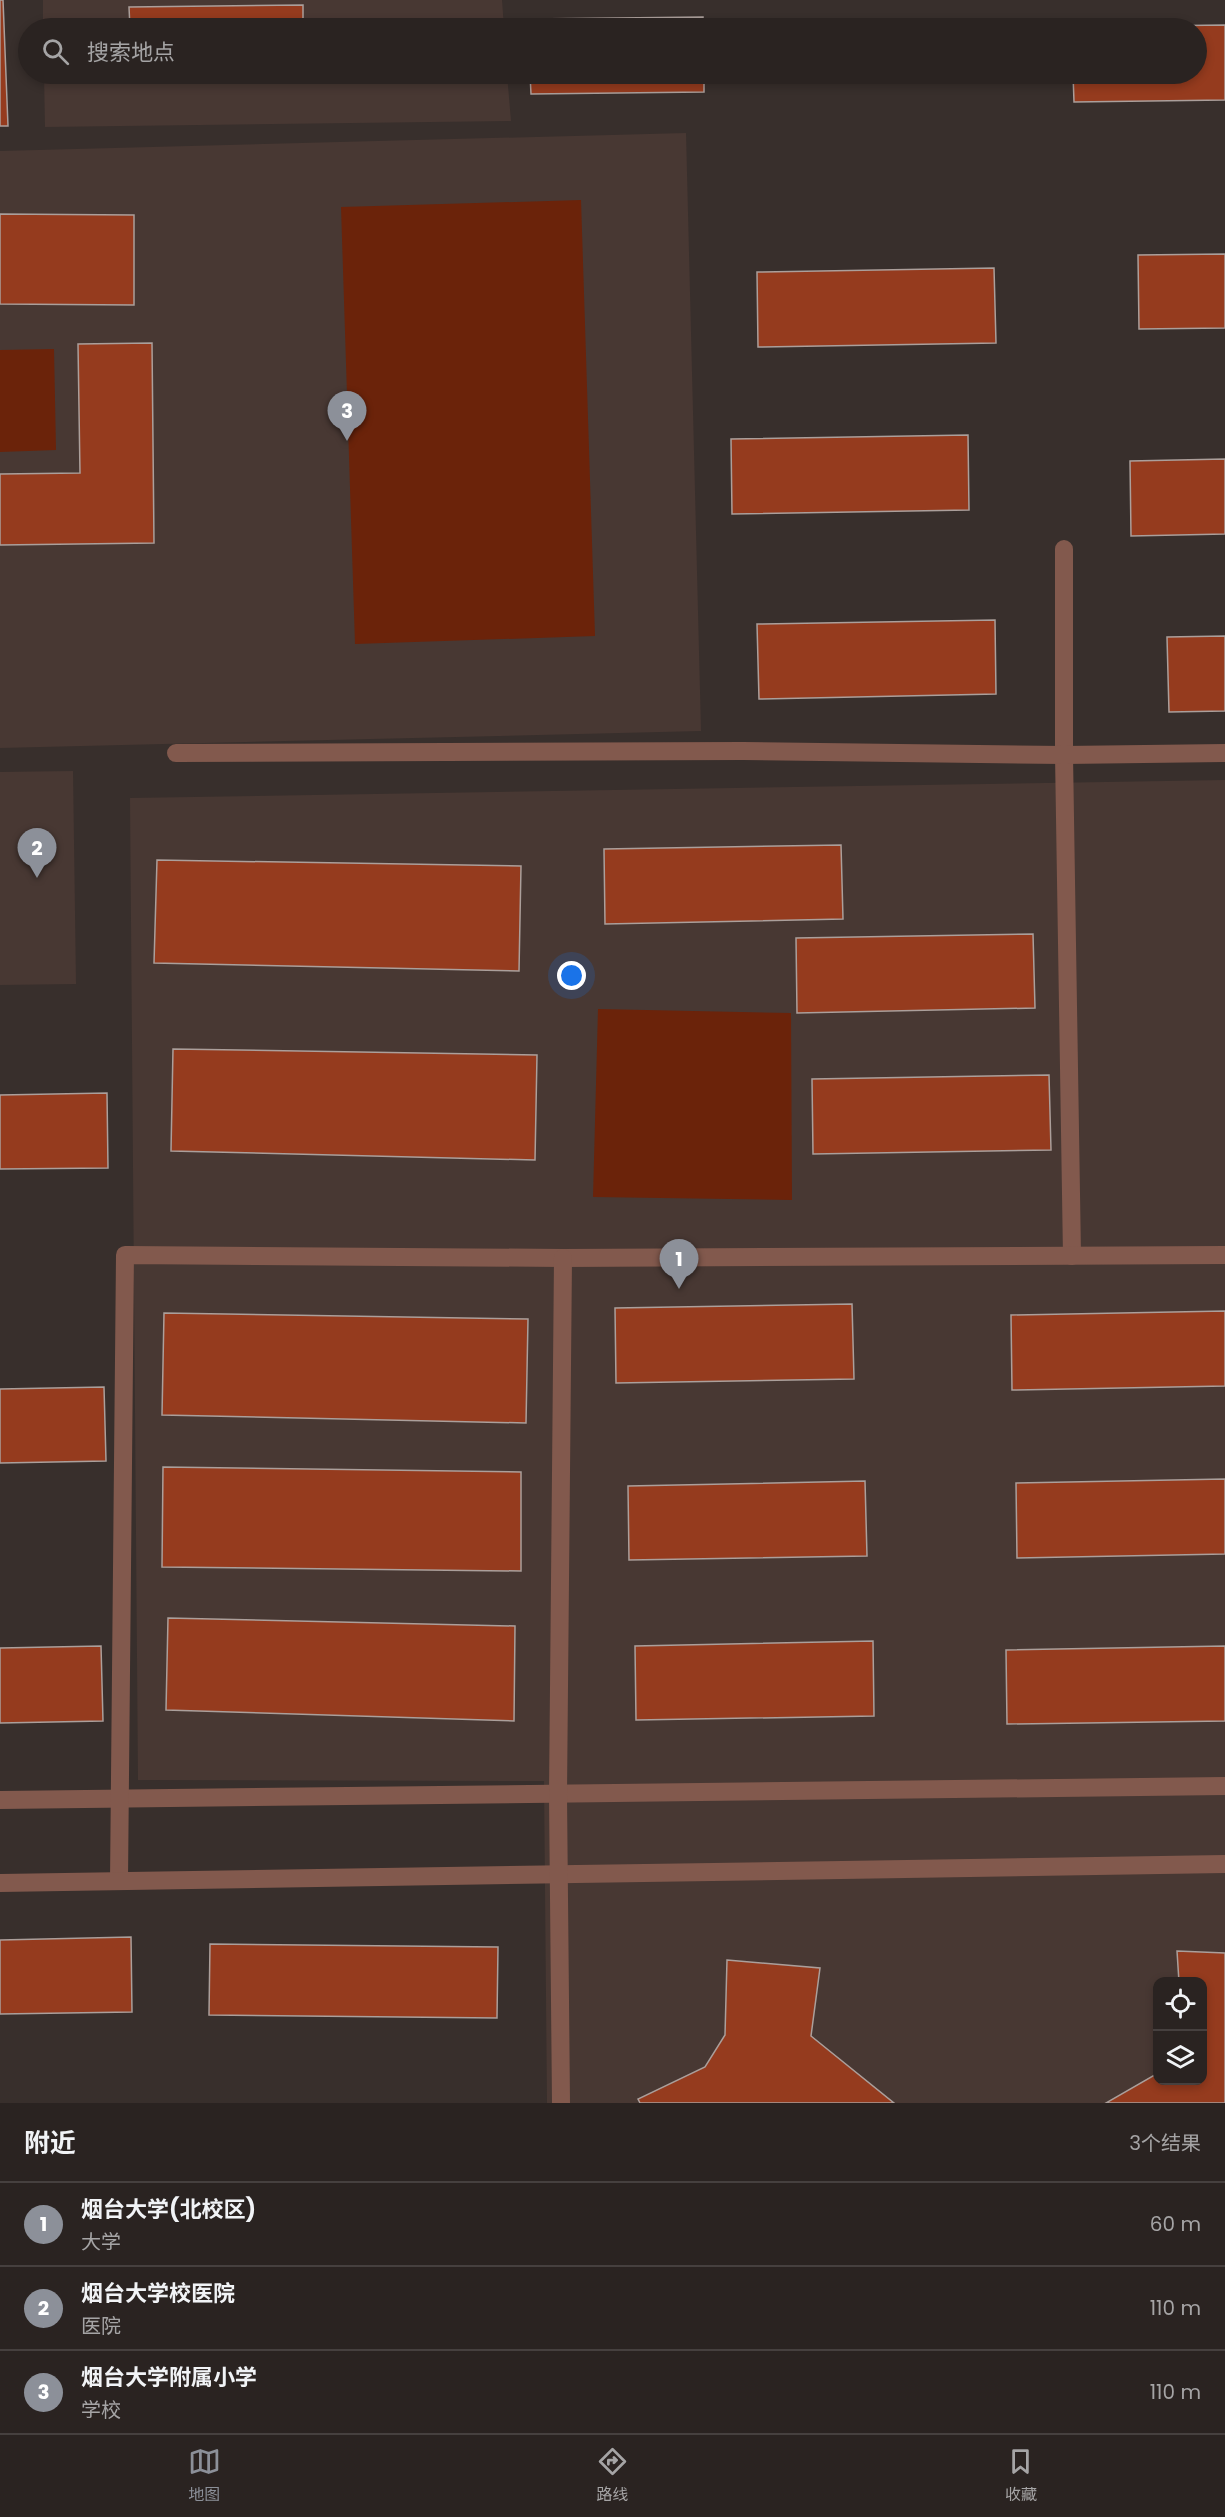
<!DOCTYPE html>
<html lang="zh">
<meta charset="utf-8">
<style>
body{margin:0;font-family:Poppins,"Noto Sans SC",sans-serif;background:#362f2e;color:#f1f3f6}
.controls{position:absolute;right:18px;bottom:18px;display:grid;overflow:hidden;border-radius:12px;box-shadow:0 3px 9px #0003}
.controls button{width:54px;height:54px;display:grid;place-items:center;padding:0;border:0;border-bottom:2px solid #46403f;background:#2a2321;color:#f1f3f6;font:30px sans-serif}
.you{position:absolute;left:572px;top:976px;width:21px;height:21px;margin:-15px;border:4px solid #fff;border-radius:50%;background:#1a73e8;box-shadow:0 0 0 9px #1a73e833}
.badge{display:grid;place-items:center;width:39px;height:39px;border-radius:50%;background:#8c9099;color:#fff;font-size:20px;font-weight:700}
.pin{position:absolute;translate:-50% -50px;filter:drop-shadow(0 2px 3px #0008)}
.pin::after{content:'';position:absolute;top:32px;width:21px;height:18px;background:inherit;clip-path:polygon(0 0,100% 0,50% 100%)}
.list{margin:0;padding:0;list-style:none}
h2{display:flex;justify-content:space-between;align-items:center;height:78px;margin:0;padding:0 24px;font-size:26px}
h2 small{font-size:20px;font-weight:400;color:#a5a4a5}
.list li{display:grid;grid-template-columns:39px 1fr auto;gap:18px;align-items:center;box-sizing:border-box;height:84px;padding:0 24px;border-top:2px solid #46403f}
.list b{display:block;font-size:22px;white-space:nowrap}
.list p{margin:0;font-size:20px;white-space:nowrap;color:#a5a4a5}
.list em{font-size:20px;font-style:normal;color:#a5a4a5}
.icon{flex:none;width:33px;height:33px;fill:none;stroke:currentColor;stroke-width:2;stroke-linecap:round;stroke-linejoin:round}
.map{position:relative;flex:none;width:1225px;height:2103px;overflow:hidden}
.search{position:absolute;background:#2a2321;box-shadow:0 3px 9px #0003;left:18px;right:18px;top:18px;height:66px;display:flex;align-items:center;gap:15px;box-sizing:border-box;padding:0 21px;border-radius:33px;color:#a5a4a5;font-size:22px}
.sheet{height:330px;background:#2a2321}
nav{display:flex;justify-content:space-around;align-items:center;box-sizing:border-box;height:84px;border-top:2px solid #46403f;background:#2a2321;font-size:16px;color:#a5a4a5}
nav a{display:grid;justify-items:center;gap:3px}
nav .on{color:#8c9099}
.map>svg:first-child{display:block}
</style>
<div class="map">
<svg width="1225" height="2103" viewBox="0 0 1225 2103">
<rect width="100%" height="100%" fill="#382f2c"/>
<g fill="#483833" fill-rule="evenodd">
<polygon points="43,0 502,0 504,28 43,28"/>
<polygon points="44,74 507,74 511,121 45,127"/>
<polygon points="686,133 701,731 0,748 0,151"/>
<polygon points="73,771 76,984 0,985 0,772"/>
<path d="M1225,780V2103H547L544,1781L138,1780L130,798ZM1158,1982H1202V2080H1158Z"/>
</g>
<g fill="#6b230a">
<polygon points="581,200 595,636 355,644 341,207"/>
<polygon points="54,349 56,450 0,452 0,350"/>
<polygon points="598,1009 791,1013 792,1200 593,1197"/>
</g>
<g fill="#953b1e" stroke="#ab9f9b" stroke-width="1.5">
<polygon points="0,0 3,0 8,126 0,126"/>
<polygon points="303,5 303,28 130,28 129,7"/>
<polygon points="703,17 703,28 530,28 530,19"/>
<polygon points="1225,25 1225,100 1074,102 1073,74 1196,74 1196,28 1073,27"/>
<polygon points="130,74 304,74 304,80 130,82"/>
<polygon points="530,74 704,74 704,92 531,94"/>
<polygon points="0,214 134,215 134,305 0,304"/>
<polygon points="1225,254 1225,328 1139,329 1138,255"/>
<polygon points="994,268 996,343 758,347 757,272"/>
<polygon points="152,343 154,543 0,545 0,474 80,473 78,344"/>
<polygon points="968,435 969,510 732,514 731,439"/>
<polygon points="1225,459 1225,534 1131,536 1130,461"/>
<polygon points="995,620 996,694 759,699 757,624"/>
<polygon points="1225,636 1225,711 1169,712 1167,637"/>
<polygon points="841,845 843,919 605,924 604,849"/>
<polygon points="157,860 521,866 519,971 154,963"/>
<polygon points="1033,934 1035,1008 797,1013 796,938"/>
<polygon points="173,1049 537,1055 535,1160 171,1151"/>
<polygon points="1049,1075 1051,1150 813,1154 812,1079"/>
<polygon points="107,1093 108,1168 0,1169 0,1095"/>
<polygon points="852,1304 854,1379 616,1383 615,1308"/>
<polygon points="1225,1311 1225,1386 1012,1390 1011,1315"/>
<polygon points="164,1313 528,1319 526,1423 162,1415"/>
<polygon points="104,1387 106,1461 0,1463 0,1389"/>
<polygon points="163,1467 521,1472 521,1571 162,1567"/>
<polygon points="1225,1479 1225,1554 1017,1558 1016,1483"/>
<polygon points="865,1481 867,1556 629,1560 628,1486"/>
<polygon points="168,1618 515,1626 514,1721 166,1710"/>
<polygon points="873,1641 874,1716 636,1720 635,1646"/>
<polygon points="101,1646 103,1721 0,1723 0,1648"/>
<polygon points="1225,1646 1225,1721 1007,1724 1006,1650"/>
<polygon points="131,1937 132,2012 0,2014 0,1940"/>
<polygon points="210,1944 498,1947 497,2018 209,2015"/>
<polygon points="1177,1951 1225,1953 1225,2103 1106,2103 1158,2073 1158,2080 1202,2080 1202,1982 1179,1982"/>
<polygon points="727,1960 820,1968 811,2036 894,2103 640,2103 638,2099 705,2067 725,2035"/>
</g>
<g fill="none" stroke-linecap="round" stroke-linejoin="round">
<g stroke="#82594d" stroke-width="18">
<polyline points="1064,549 1064,755 1072,1256"/>
<polyline points="176,753 743,751 1064,755 1225,753"/>
<polyline points="0,1800 1225,1786"/>
<polyline points="119,1881 125,1255 563,1258 1225,1255"/>
<polyline points="0,1883 1225,1864"/>
<polyline points="561,2103 558,1795 563,1258"/>
</g>
</g>
</svg>
<div class="controls">
<button><svg class="icon" aria-label="locate" viewBox="0 0 24 24"><circle cx="12" cy="12" r="6"/><path d="M12 2v4M12 18v4M2 12h4M18 12h4"/></svg></button>
<button><svg class="icon" aria-label="layers" viewBox="0 0 24 24"><path d="M12 4l9 5-9 5-9-5zM3 14l9 5 9-5"/></svg></button>
</div>
<div class="you"></div>
<div class="pin badge" style="left:679px;top:1289px">1</div>
<div class="pin badge" style="left:37px;top:878px">2</div>
<div class="pin badge" style="left:347px;top:441px">3</div>
<div class="search"><svg class="icon" aria-label="search" viewBox="0 0 24 24"><circle cx="10" cy="10" r="6"/><path d="M15 15l6 6"/></svg>搜索地点</div>
</div>
<section class="sheet">
<h2>附近<small>3个结果</small></h2>
<ul class="list">
<li><span class="badge">1</span><div><b>烟台大学(北校区)</b><p>大学</p></div><em>60 m</em></li>
<li><span class="badge">2</span><div><b>烟台大学校医院</b><p>医院</p></div><em>110 m</em></li>
<li><span class="badge">3</span><div><b>烟台大学附属小学</b><p>学校</p></div><em>110 m</em></li>
</ul>
</section>
<nav>
<a class="on"><svg class="icon" aria-label="map" viewBox="0 0 24 24"><path d="M3 6l6-2 6 2 6-2v14l-6 2-6-2-6 2zM9 4v14M15 6v14"/></svg>地图</a>
<a><svg class="icon" aria-label="directions" viewBox="0 0 24 24"><path d="M12 3l9 9-9 9-9-9zM9 14v-3h6M13 9l2 2-2 2"/></svg>路线</a>
<a><svg class="icon" aria-label="saved" viewBox="0 0 24 24"><path d="M7 4h10v16l-5-4-5 4z"/></svg>收藏</a>
</nav>
